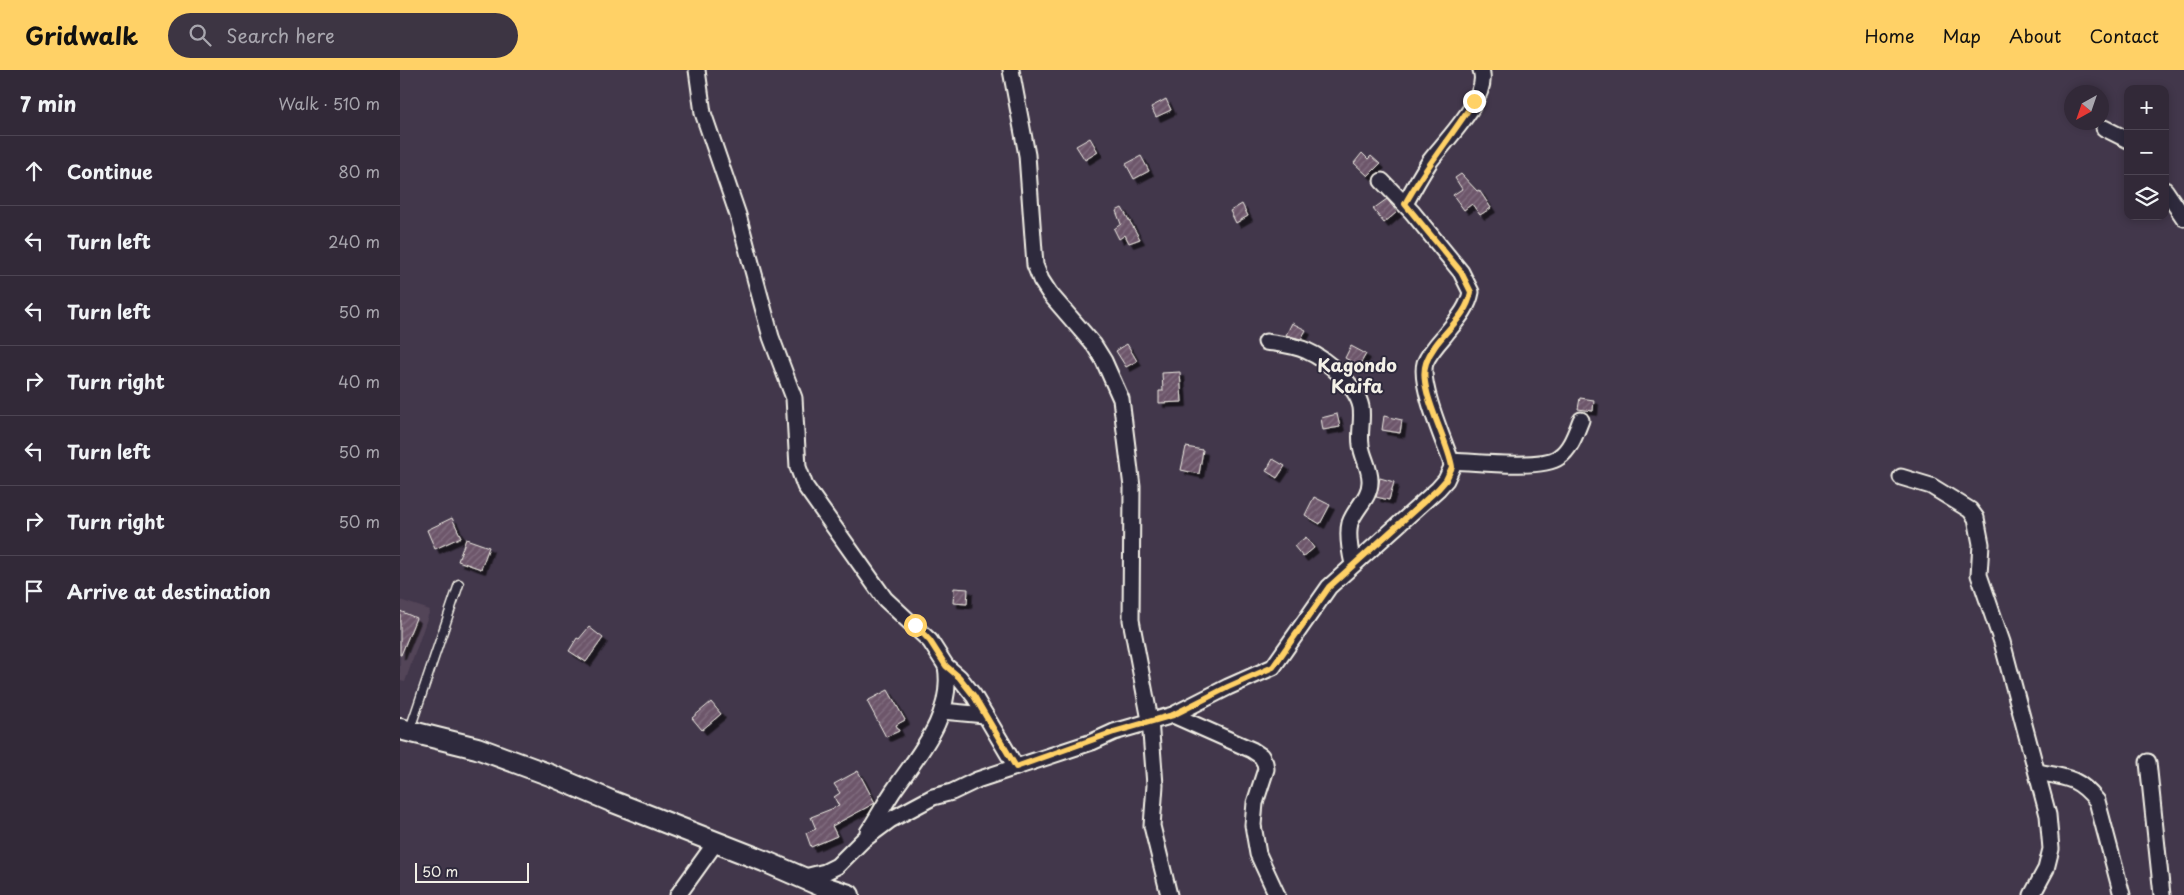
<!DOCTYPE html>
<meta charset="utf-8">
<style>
body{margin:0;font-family:"Playpen Sans",sans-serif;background:#3d3543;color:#f1f3f6}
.controls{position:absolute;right:15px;top:15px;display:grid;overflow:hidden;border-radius:10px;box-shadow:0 2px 8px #0003}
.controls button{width:45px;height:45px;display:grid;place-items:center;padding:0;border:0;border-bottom:1px solid #4d4553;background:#322938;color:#f1f3f6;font:25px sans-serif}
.compass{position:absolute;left:1664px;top:15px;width:45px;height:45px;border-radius:50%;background:#322938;box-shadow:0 2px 8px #0003;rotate:220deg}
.scale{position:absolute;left:15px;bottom:12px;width:114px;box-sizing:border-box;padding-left:5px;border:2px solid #f4f1e8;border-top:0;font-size:14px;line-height:18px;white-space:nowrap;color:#f4f1e8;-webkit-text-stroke:4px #2f2a3d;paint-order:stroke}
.stop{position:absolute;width:15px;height:15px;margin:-11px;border:4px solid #ffd166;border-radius:50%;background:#fff}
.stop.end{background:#ffd166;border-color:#fff;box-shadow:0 1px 5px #0008}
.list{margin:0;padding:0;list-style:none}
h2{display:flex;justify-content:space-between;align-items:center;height:65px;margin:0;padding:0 20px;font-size:21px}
h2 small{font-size:16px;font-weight:400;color:#a8a6ae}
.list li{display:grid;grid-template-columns:32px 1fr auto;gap:15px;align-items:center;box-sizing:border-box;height:70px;padding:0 20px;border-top:1px solid #4d4553}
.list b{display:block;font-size:19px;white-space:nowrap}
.list em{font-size:16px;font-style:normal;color:#a8a6ae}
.icon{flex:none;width:28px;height:28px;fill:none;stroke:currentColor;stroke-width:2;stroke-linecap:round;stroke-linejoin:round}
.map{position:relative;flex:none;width:1784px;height:825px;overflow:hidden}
header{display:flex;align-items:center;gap:30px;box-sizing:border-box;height:70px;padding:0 25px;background:#ffd166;color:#111}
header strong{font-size:24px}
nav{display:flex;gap:28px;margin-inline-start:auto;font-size:18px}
.search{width:350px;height:45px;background:#3d3543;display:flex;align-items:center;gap:12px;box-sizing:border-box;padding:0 18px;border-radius:28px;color:#a8a6ae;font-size:19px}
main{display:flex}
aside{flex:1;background:#322938}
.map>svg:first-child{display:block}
</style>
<header>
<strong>Gridwalk</strong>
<div class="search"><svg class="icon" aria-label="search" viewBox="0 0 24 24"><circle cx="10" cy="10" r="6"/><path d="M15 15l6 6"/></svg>Search here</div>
<nav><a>Home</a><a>Map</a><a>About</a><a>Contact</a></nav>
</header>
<main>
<aside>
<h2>7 min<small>Walk · 510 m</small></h2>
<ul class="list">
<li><svg class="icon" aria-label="ahead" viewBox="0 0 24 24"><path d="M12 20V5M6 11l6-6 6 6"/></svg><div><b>Continue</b></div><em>80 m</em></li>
<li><svg class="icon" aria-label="left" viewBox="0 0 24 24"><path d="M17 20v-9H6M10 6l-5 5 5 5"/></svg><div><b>Turn left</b></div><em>240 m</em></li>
<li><svg class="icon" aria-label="left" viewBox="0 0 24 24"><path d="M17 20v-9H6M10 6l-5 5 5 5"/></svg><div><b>Turn left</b></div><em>50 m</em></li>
<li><svg class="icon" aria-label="right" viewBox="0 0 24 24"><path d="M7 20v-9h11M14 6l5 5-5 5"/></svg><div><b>Turn right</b></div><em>40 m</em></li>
<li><svg class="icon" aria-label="left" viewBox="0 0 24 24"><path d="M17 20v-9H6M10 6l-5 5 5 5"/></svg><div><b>Turn left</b></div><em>50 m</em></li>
<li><svg class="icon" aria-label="right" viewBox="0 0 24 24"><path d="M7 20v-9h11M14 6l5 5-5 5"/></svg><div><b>Turn right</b></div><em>50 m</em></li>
<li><svg class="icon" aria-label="arrive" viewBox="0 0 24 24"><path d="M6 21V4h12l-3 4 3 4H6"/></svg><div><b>Arrive at destination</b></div></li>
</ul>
</aside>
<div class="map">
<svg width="1784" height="825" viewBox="0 0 1784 825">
<defs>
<pattern id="building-hatch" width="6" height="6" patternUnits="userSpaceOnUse" patternTransform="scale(1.25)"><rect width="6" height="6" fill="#6d566b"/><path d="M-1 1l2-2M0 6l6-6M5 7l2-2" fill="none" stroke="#826f80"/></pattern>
<filter id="shadow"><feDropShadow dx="4.5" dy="4.5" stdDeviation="0" flood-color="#0009"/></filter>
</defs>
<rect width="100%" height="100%" fill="#42374b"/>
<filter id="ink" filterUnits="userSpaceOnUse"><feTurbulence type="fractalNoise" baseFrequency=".02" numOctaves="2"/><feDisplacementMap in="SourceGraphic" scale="10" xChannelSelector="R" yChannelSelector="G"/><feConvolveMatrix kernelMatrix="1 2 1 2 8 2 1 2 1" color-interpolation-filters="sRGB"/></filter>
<g filter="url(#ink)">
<polygon fill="#524458" points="0,530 30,540 5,612 0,611"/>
<g fill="url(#building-hatch)" stroke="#f4f1e8" filter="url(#shadow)">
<polygon points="766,29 771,40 756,47 751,37"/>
<polygon points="690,68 698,82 685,90 676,76"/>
<polygon points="962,83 968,89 971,86 980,94 968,106 954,93"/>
<polygon points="741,86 749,101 734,109 726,94"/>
<polygon points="1061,104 1077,121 1079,120 1091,138 1080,145 1072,134 1064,140 1053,125 1062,119 1055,108"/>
<polygon points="987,129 997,142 984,153 973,139"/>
<polygon points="842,134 848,146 836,153 830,141"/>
<polygon points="722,138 740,169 729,173 725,165 719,169 714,159 721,154 716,141"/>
<polygon points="892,253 906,260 901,269 886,265"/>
<polygon points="727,274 737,291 726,297 716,281"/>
<polygon points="951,276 966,284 959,296 945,288"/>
<polygon points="780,302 782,332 759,333 759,321 763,321 762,303"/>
<polygon points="1180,328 1194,330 1193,341 1178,339"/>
<polygon points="937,344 940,357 923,360 921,348"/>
<polygon points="984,346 1002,350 1000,363 982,360"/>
<polygon points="786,377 803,380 799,404 781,400"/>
<polygon points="873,389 885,396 877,408 866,401"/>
<polygon points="980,408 994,412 989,430 976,427"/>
<polygon points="914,427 930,435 920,454 905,445"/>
<polygon points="52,448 61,467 35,479 27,460"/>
<polygon points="906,467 914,478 903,487 894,476"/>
<polygon points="66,469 89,477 81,499 58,491"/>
<polygon points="554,518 568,519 567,534 553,533"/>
<polygon points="0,541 16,548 1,585 0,585"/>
<polygon points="189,557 203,568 186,592 169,581 177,568 179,569"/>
<polygon points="488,620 505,650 496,655 499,661 486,667 467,631"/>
<polygon points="311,632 321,644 302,660 292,648"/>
<polygon points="458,701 475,733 432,756 437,766 411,777 406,763 416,759 411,747 439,736 434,727 440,723 434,714"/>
</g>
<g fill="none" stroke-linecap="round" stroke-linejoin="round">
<g stroke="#f4f1e8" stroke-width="11">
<polyline id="lane" points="10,659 59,514"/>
</g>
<g stroke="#f4f1e8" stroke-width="19">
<g id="street">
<polyline points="297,0 303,43 338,145 371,267 394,328 398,397 405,416 485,529 530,571 546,596 559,607 574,626 616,697"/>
<polyline points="611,0 627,85 635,195 641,210 650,224 694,275 704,291 721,329 732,417 731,550 750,650 755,715 752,756 769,825"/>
<polyline points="1704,58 1728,70"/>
<polyline points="1765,120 1784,148"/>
<path d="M1005,134C1013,119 1021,105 1030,91C1045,71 1091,26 1081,0"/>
<path d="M866,272C880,274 894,275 907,281C926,289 957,316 961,337C963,350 959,362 961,375C962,387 971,399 970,412C970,428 955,438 950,453C947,465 950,481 953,494"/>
<path d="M1051,391C1075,392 1142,400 1159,387C1171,379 1176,362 1181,350"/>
<polyline points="1501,407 1531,416 1570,440 1576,448 1581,474 1579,505 1602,572 1648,745 1651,779 1646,799 1632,825"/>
<polyline points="542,641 585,645"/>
<polyline points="773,645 852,680 861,686 865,693 866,699 855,733 853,755 858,784 877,825"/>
<polyline points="1748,692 1762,825"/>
<path d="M1637,702C1665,707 1678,707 1697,731L1722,825"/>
<path d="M468,762C478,747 486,731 496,717C522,680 554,643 546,596"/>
<path d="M401,808L425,802L437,796L463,770L490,750L533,727L552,722L577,710L692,672L714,662L773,645L828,617L873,597L929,517L1038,419L1046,410L1052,397L1051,391C1043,369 1019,314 1025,293C1029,283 1038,273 1045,265C1056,251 1068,239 1071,222L1061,202L1012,142L982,111"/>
<polyline points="278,825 316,772"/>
</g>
</g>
<g stroke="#f4f1e8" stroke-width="24">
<polyline id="secondary" points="0,659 77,678 150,705 211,731 364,791 424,817 449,825"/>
</g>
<use href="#lane" stroke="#2f2a3d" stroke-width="8"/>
<use href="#street" stroke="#2f2a3d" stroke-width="15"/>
<use href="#secondary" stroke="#2f2a3d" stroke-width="20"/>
</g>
</g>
<g fill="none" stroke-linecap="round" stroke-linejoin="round" filter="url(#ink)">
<path stroke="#ffd166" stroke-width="6" d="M515,555L530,571L546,596L559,607L574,626L616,697L714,662L773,645L828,617L873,597L929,517L1038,419L1046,410L1052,397C1048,369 1017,319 1026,293C1035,266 1066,251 1071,222L1061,202L1005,134C1025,97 1052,66 1074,31"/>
</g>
<g text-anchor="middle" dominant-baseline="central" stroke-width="4" stroke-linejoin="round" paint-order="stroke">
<g font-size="18" font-weight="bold" fill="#f4f1e8" stroke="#2f2a3d">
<text x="957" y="294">Kagondo<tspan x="957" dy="21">Kaifa</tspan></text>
</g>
</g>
</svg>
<div class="controls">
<button>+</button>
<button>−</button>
<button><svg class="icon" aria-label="layers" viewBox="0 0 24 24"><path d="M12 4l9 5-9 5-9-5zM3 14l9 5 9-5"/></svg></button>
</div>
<svg class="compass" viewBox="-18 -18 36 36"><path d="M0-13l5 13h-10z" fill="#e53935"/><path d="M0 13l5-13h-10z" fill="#a8a6ae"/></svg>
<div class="scale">50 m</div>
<div class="stop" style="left:515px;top:555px"></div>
<div class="stop end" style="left:1074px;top:31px"></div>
</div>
</main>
